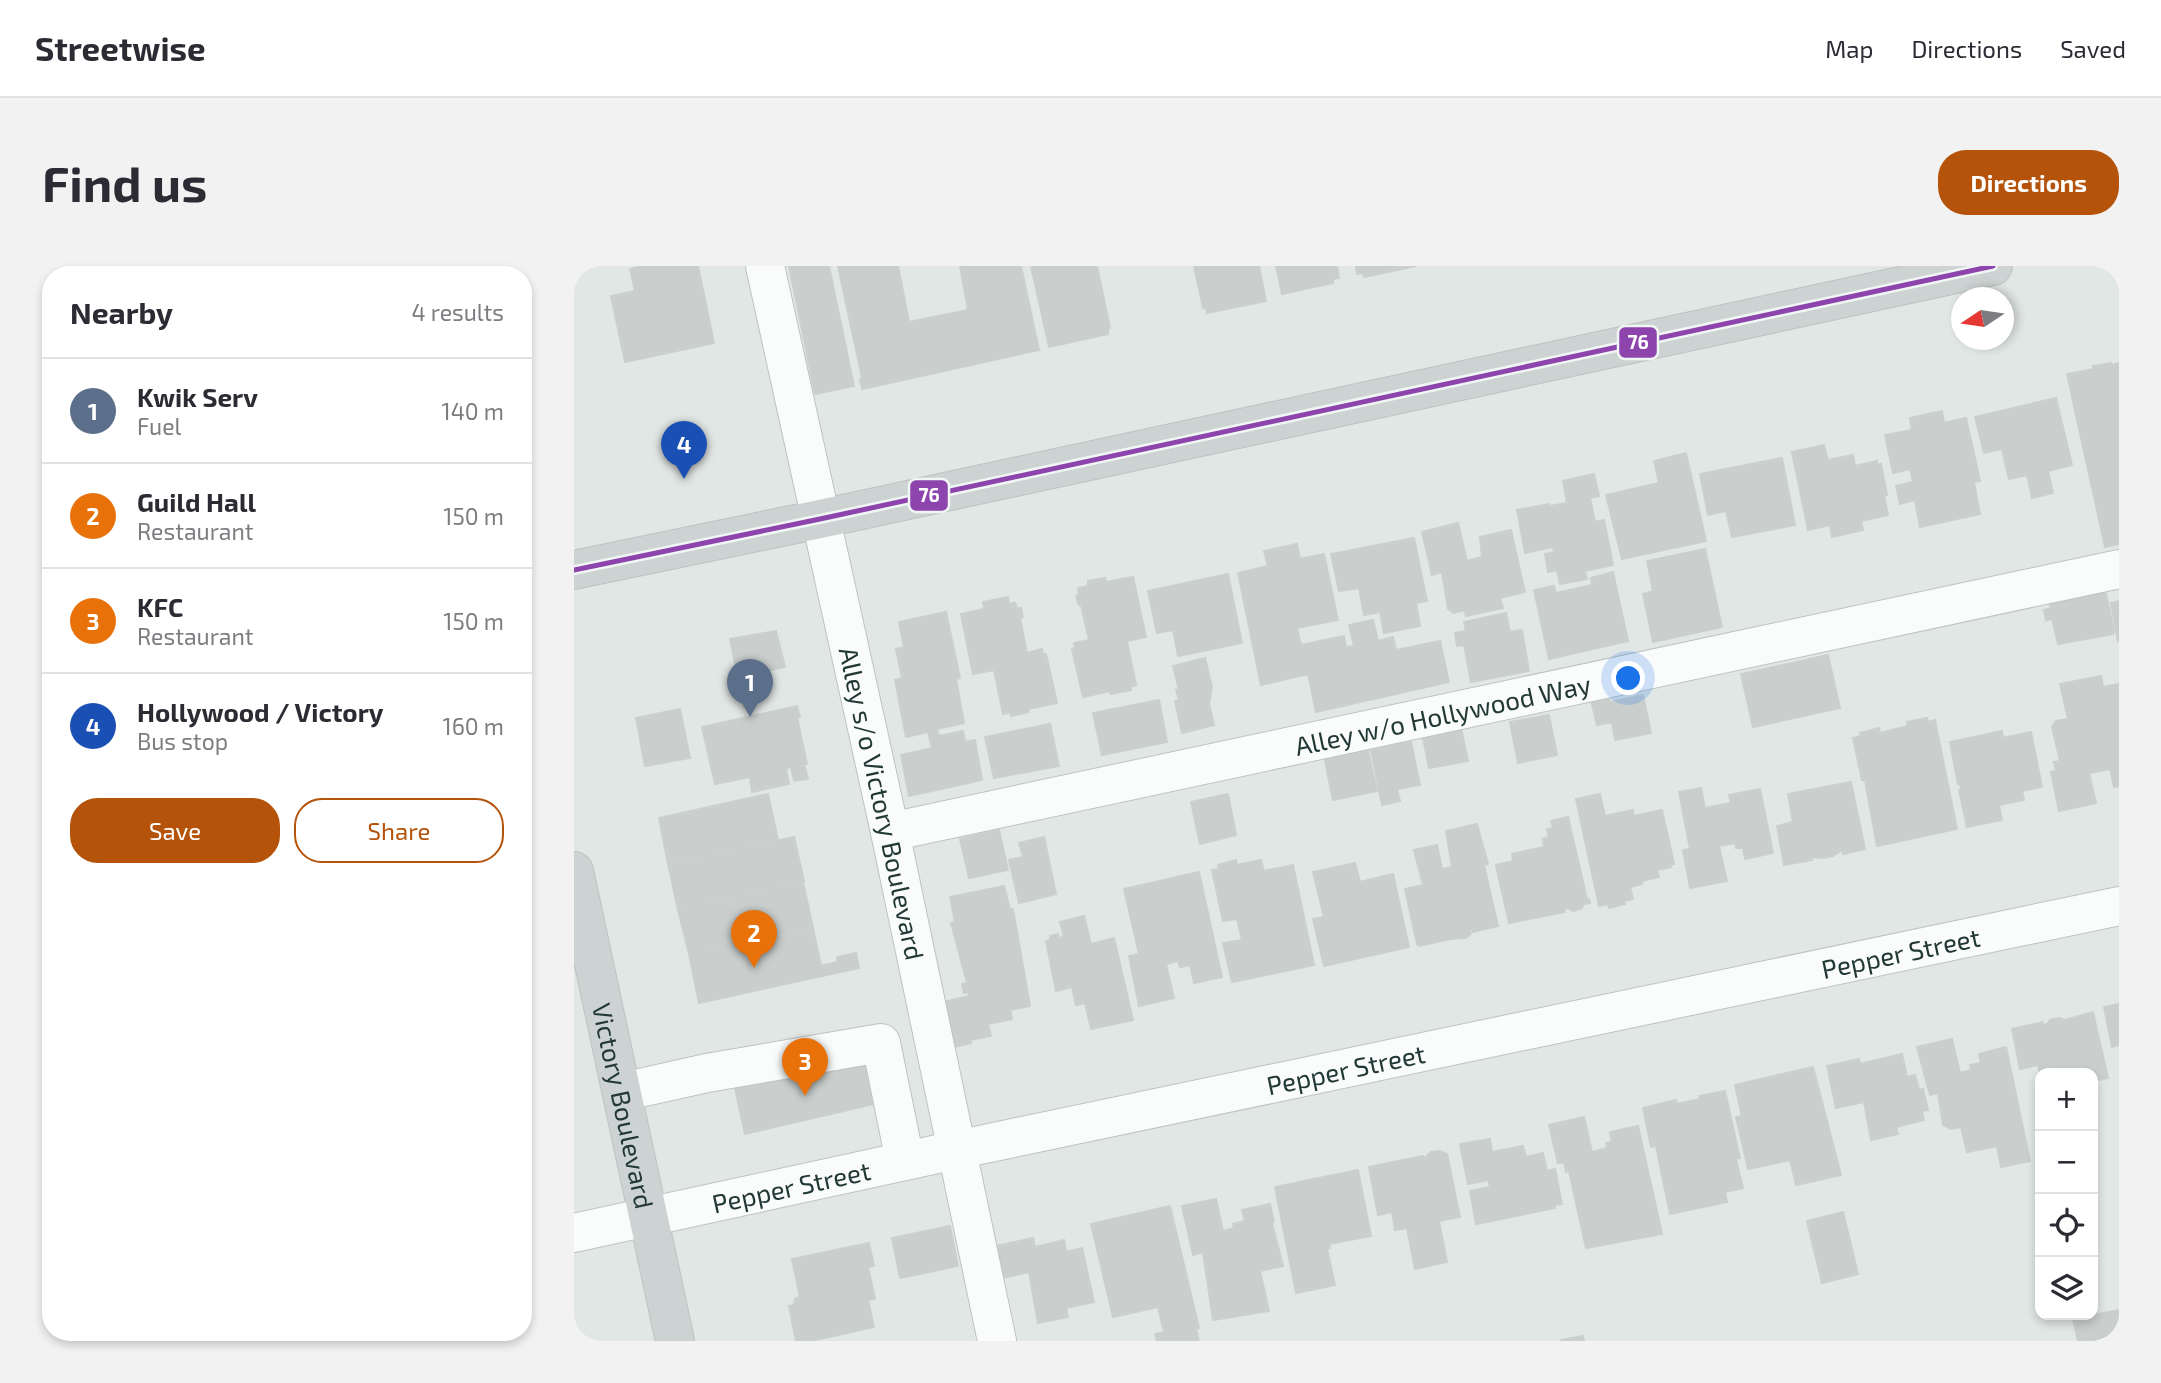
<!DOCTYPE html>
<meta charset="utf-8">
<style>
body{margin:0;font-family:"Exo 2",sans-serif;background:#f2f2f3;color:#2b2b33}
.controls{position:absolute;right:21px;bottom:21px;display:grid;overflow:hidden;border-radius:14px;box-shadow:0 4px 10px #0003}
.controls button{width:63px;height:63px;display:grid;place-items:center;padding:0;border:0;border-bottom:2px solid #e1e1e2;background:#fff;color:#2b2b33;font:35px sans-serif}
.compass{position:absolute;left:1377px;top:21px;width:63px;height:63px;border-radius:50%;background:#fff;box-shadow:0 4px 10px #0003;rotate:257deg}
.you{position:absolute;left:1055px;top:413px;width:24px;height:24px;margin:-18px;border:5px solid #fff;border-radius:50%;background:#1a73e8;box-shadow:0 0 0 10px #1a73e833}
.badge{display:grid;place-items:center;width:46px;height:46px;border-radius:50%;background:#b45309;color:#fff;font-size:23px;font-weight:700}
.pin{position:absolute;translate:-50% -58px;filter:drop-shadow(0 2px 4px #0008)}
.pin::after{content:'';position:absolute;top:37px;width:24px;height:21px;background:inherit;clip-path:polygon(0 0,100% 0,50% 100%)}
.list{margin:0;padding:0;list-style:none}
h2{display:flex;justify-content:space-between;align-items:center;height:91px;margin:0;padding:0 28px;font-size:30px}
h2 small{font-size:23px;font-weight:400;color:#7c7c81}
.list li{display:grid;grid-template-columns:46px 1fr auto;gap:21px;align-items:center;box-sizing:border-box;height:105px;padding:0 28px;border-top:2px solid #e1e1e2}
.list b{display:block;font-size:26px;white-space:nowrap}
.list p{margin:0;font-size:23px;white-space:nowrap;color:#7c7c81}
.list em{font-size:23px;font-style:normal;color:#7c7c81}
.actions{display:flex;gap:14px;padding:21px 28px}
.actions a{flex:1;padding:16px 0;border:2px solid #b45309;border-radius:28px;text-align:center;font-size:24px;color:#b45309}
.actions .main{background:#b45309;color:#fff}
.icon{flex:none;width:38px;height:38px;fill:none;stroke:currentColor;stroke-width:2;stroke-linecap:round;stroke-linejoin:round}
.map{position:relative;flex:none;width:1545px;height:1075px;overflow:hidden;border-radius:28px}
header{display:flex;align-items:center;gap:42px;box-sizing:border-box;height:98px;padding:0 35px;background:#fff;border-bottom:2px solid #e1e1e2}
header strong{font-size:33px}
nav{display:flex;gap:38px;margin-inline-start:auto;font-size:24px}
.intro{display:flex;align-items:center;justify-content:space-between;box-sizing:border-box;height:168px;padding:0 42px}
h1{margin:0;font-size:49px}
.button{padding:18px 32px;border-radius:28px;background:#b45309;color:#fff;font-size:24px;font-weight:700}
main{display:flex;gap:42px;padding:0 42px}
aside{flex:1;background:#fff;border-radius:28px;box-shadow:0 4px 10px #0003}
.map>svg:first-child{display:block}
</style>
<header>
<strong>Streetwise</strong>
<nav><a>Map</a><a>Directions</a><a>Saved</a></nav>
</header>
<div class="intro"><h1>Find us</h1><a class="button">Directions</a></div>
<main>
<aside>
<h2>Nearby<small>4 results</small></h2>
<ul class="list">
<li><span class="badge" style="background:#5c6f8a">1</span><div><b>Kwik Serv</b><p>Fuel</p></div><em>140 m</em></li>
<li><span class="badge" style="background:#e8710a">2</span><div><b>Guild Hall</b><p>Restaurant</p></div><em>150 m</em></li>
<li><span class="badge" style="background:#e8710a">3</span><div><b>KFC</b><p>Restaurant</p></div><em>150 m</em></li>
<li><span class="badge" style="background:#1a4fb4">4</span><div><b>Hollywood / Victory</b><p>Bus stop</p></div><em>160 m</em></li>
</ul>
<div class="actions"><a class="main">Save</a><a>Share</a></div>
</aside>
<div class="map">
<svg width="1545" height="1075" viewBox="0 0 1545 1075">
<rect width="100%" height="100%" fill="#e1e7e5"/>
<g fill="#cacfce" stroke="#cad0ce" stroke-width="2">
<polygon points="68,0 124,0 140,77 51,96 37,30 61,25 56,3"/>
<polygon points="215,0 255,0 280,120 241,128"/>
<polygon points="264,0 324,0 335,56 394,44 386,0 447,0 465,84 288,123 286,113 288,112"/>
<polygon points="457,0 523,0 536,62 534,63 534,68 475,81"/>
<polygon points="620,0 685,0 692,35 633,47 632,41 629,42"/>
<polygon points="702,0 763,0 765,12 759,13 759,17 708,28"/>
<polygon points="782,0 842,0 790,11 789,7 783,8"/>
<polygon points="1537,97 1538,99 1545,97 1545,278 1531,281 1493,108 1520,103 1519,100"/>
<polygon points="1482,132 1498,199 1474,205 1479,227 1458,232 1453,209 1435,213 1428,183 1410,187 1401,151"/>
<polygon points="1368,145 1370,157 1392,152 1406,215 1400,216 1406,248 1346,261 1341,234 1326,238 1322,220 1339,216 1336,203 1319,207 1311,169 1338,164 1336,152"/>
<polygon points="1250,179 1254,194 1279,189 1281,200 1303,195 1303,199 1307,198 1313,229 1310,230 1314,249 1287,255 1289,264 1258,271 1256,259 1234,264 1218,186"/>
<polygon points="1112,187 1132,275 1048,293 1032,229 1085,217 1080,195"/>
<polygon points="1208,192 1221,259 1158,271 1152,245 1134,249 1126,208"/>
<polygon points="1020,208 1025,230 1016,232 1021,256 1030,254 1039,299 1011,305 1013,313 986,318 983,304 974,306 971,288 980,286 979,281 951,287 943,244 975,238 976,240 993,237 989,215"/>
<polygon points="884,257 893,295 908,291 906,271 937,264 951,326 926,332 929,342 892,350 890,344 880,347 874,343 868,306 858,309 848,266"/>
<polygon points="840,272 853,335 842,337 846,360 810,367 806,346 790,349 785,322 765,325 757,288"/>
<polygon points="723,278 726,293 750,288 764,354 723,362 727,379 770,370 772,381 780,380 775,359 799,354 804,375 819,371 822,384 866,375 875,416 742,446 734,408 687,419 664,307 694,300 690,285"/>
<polygon points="1131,283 1148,361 1079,376 1069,328 1079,325 1073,295"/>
<polygon points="1039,306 1054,375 975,393 960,324 980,320 982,327 1018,319 1017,312"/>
<polygon points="654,308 668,377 604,390 599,364 583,367 574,325"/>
<polygon points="559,311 572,371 553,375 562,419 556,421 557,424 537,428 536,425 509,431 498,383 501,382 500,377 515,374 507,339 505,339 502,330 505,329 504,322 514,320 514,315 531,312 532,316"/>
<polygon points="1531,323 1540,365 1539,368 1484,378 1478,353 1472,354 1470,344 1477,342 1475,335"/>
<polygon points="434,331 435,338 441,337 443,343 447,342 449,351 446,352 453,387 468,383 469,388 472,388 483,437 454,443 455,446 437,450 437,446 429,448 420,404 399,408 387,348 410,343 409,336"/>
<polygon points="1545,335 1545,375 1544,375 1537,337"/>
<polygon points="372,346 386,412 382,413 390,457 363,463 365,470 389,465 391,476 401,474 408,514 335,530 327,489 358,482 354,466 332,471 321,414 328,412 322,383 330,381 325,356"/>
<polygon points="932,347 936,366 948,364 955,405 897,416 890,379 883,380 881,367 892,365 890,356"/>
<polygon points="202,365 211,401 164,411 156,373"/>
<polygon points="1254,389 1266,442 1179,461 1167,408"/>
<polygon points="631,392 638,421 635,438 640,459 608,467 601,435 605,434 602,424 605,424 599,400"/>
<polygon points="1527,410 1529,421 1545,418 1545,520 1540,521 1536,503 1515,507 1522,537 1485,545 1477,506 1482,505 1480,496 1486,495 1478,461 1482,455 1494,453 1486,418"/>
<polygon points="1034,426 1036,436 1069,429 1077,467 1041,474 1038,456 1023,459 1016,430"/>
<polygon points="585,434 593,476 528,489 519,447"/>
<polygon points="223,440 226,451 223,451 233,498 230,498 234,513 220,515 217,501 212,502 215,518 178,526 176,511 141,518 128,461"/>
<polygon points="106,443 116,492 71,500 62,452"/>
<polygon points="975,449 983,489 944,497 936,456"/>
<polygon points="1353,452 1354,456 1361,454 1383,563 1303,580 1291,514 1288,514 1279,472 1287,470 1286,467 1305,462 1306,467 1334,460 1333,456"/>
<polygon points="886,457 894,495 855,502 847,462"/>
<polygon points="476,458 485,500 420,512 411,471"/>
<polygon points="1428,465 1429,472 1457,466 1468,521 1448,525 1450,534 1425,539 1428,554 1393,561 1385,524 1387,524 1386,518 1384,518 1376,476"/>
<polygon points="837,476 846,519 823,523 826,535 808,539 797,484"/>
<polygon points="793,480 803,525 759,534 750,490"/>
<polygon points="1277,516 1291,583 1269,588 1268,584 1259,590 1249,592 1237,591 1238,594 1210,599 1203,560 1219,556 1214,528"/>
<polygon points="1127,522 1131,542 1157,537 1155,529 1186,523 1199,587 1171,593 1169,582 1162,582 1161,577 1145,580 1153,615 1116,622 1109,584 1116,583 1105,526"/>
<polygon points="194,528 204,574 94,598 85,552"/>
<polygon points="654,528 662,569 626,578 617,536"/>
<polygon points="1026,528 1031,550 1059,544 1060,550 1088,544 1100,598 1096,599 1097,601 1083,604 1085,611 1068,615 1068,618 1056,621 1059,633 1050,635 1051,638 1035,642 1034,638 1025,640 1002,533"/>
<polygon points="994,551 1013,633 1015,633 1016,637 1010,638 1007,643 999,645 994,642 990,643 991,646 935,657 922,599 939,595 938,588 970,581 969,573 975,571 973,563 979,562 977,555"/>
<polygon points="903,558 914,598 910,599 924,660 899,666 899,664 895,664 897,667 892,672 876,673 845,680 843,678 831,623 849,619 840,584 863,579 868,603 878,601 872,565"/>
<polygon points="425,564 434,604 395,612 386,573"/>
<polygon points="220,571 230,615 104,644 94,598"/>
<polygon points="470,571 482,628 445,637 435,594 449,591 445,577"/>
<polygon points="662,594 663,599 687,594 690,605 719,599 740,699 658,716 649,677 668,674 663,653 649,655 638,604 645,603 644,599"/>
<polygon points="781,597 786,616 819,608 835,681 750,700 739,653 750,651 739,606"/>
<polygon points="625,606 648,711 620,717 616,699 606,701 604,695 592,698 600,732 565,740 555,690 565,688 550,623"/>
<polygon points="229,616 239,662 115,688 104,644"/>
<polygon points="430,620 436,643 439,643 456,740 436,744 438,753 414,758 417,770 396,774 397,777 379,781 370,736 395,730 394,726 390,727 388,718 393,717 377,657 381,656 376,631"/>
<polygon points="510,650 517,678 540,672 559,754 517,763 511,737 502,739 498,721 482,725 472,675 477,673 476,670 484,668 485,672 490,671 486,656"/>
<polygon points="239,662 247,700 264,696 263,691 282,687 285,702 125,737 115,688"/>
<polygon points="1545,738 1545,779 1538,781 1530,741"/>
<polygon points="1519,746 1534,812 1519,815 1519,807 1466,807 1466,809 1464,799 1446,803 1438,763 1469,756 1469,759 1473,758 1476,754 1485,752 1491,754"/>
<polygon points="1378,773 1386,807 1397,804 1396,799 1407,797 1405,788 1432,781 1456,895 1427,901 1423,880 1393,886 1387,861 1377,863 1369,859 1364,827 1356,829 1343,781"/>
<polygon points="1328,788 1333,811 1341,809 1345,824 1349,823 1354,844 1348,845 1350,854 1322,861 1324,868 1297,874 1290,836 1262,842 1253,800 1285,793 1286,798"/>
<polygon points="277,796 292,796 300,838 171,868 161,822"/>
<polygon points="1239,801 1267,909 1222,919 1216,894 1174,903 1162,851 1168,850 1161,819"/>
<polygon points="1151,825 1166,892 1162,893 1169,922 1151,926 1153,936 1096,948 1082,880 1077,881 1069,842 1102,834 1103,838 1126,833 1125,830"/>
<polygon points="1010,851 1018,886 1033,882 1032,877 1038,876 1036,866 1064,860 1088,968 1012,982 995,905 992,906 990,896 984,897 975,859"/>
<polygon points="916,873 918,886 949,880 952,891 969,887 973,905 981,903 988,938 981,939 981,942 902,958 896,925 916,921 914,914 894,918 886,878"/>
<polygon points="865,885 873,888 886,951 865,955 873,996 841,1003 833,962 821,964 818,946 804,949 795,901 849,890 850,893 857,886"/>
<polygon points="784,904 797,970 755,978 756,982 753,983 761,1019 722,1027 701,921"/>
<polygon points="642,933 649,965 660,962 659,958 671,955 668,944 696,938 700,956 698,957 709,1000 686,1005 695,1045 639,1054 629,986 619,989 608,940"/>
<polygon points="596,940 625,1062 622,1063 625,1075 583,1075 581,1068 590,1066 584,1041 539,1051 517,958"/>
<polygon points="1269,946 1284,1008 1248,1017 1233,955"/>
<polygon points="376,960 384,1000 326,1012 318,972"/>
<polygon points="459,972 461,981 490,974 492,986 508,982 520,1036 492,1042 494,1051 464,1057 455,1006 425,1013 418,981"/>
<polygon points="295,977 300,1000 294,1001 301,1033 294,1034 300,1061 237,1075 222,1075 215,1040 220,1039 221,1033 226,1031 218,993"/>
<polygon points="1545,1044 1545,1075 1504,1075 1499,1053"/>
<polygon points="1009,1070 1010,1075 987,1075 987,1074"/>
</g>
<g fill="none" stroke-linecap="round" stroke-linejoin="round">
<g stroke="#bec3c2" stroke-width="40">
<g id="minor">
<path id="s1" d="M191,0L316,566L423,1075"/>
<path id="s2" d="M316,566L1545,303"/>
<polyline points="48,826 133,807 307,777 331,895"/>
<path id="s3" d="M0,967L382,884L1545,640"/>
</g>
</g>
<g stroke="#bcc3c2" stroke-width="40">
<g id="major">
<polyline points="0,304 246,253 1419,0"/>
<path id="s4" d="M0,605L101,1075"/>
</g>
</g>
<use href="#minor" stroke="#fafbfb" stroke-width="38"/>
<use href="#major" stroke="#cdd3d2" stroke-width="38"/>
<g stroke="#eff6f3" stroke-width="10">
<polyline id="bus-1" points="0,304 246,253 1419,0"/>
</g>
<use href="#bus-1" stroke="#8e44ad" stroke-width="5"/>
</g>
<g text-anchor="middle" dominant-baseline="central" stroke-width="5" stroke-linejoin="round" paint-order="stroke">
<g font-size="26" fill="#213835" stroke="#eff6f3">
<text stroke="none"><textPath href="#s2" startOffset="565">Alley w/o Hollywood Way</textPath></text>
<text stroke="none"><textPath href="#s1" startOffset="550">Alley s/o Victory Boulevard</textPath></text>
<text stroke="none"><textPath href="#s3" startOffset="1356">Pepper Street</textPath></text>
<text stroke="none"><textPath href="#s3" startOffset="789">Pepper Street</textPath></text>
<text stroke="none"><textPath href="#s4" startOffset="240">Victory Boulevard</textPath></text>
<text stroke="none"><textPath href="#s3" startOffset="222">Pepper Street</textPath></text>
</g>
</g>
<g stroke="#eff6f3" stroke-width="2.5">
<rect x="1044" y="60" width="40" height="33" rx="7" fill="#8e44ad"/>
<rect x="335" y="213" width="40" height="33" rx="7" fill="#8e44ad"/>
</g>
<g font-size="19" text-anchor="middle" font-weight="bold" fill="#fff">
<text x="1064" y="83">76</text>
<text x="355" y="236">76</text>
</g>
</svg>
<div class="controls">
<button>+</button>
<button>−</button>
<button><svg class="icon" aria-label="locate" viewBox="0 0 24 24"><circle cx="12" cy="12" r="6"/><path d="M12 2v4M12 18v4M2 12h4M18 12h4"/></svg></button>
<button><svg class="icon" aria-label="layers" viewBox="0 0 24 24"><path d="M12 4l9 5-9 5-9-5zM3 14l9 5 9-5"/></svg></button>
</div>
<svg class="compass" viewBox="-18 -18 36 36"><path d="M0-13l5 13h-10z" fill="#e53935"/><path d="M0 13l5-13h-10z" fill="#7c7c81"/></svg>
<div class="you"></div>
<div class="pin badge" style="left:176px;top:451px;background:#5c6f8a">1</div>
<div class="pin badge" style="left:180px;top:702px;background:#e8710a">2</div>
<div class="pin badge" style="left:231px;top:830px;background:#e8710a">3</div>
<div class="pin badge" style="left:110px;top:213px;background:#1a4fb4">4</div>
</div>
</main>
